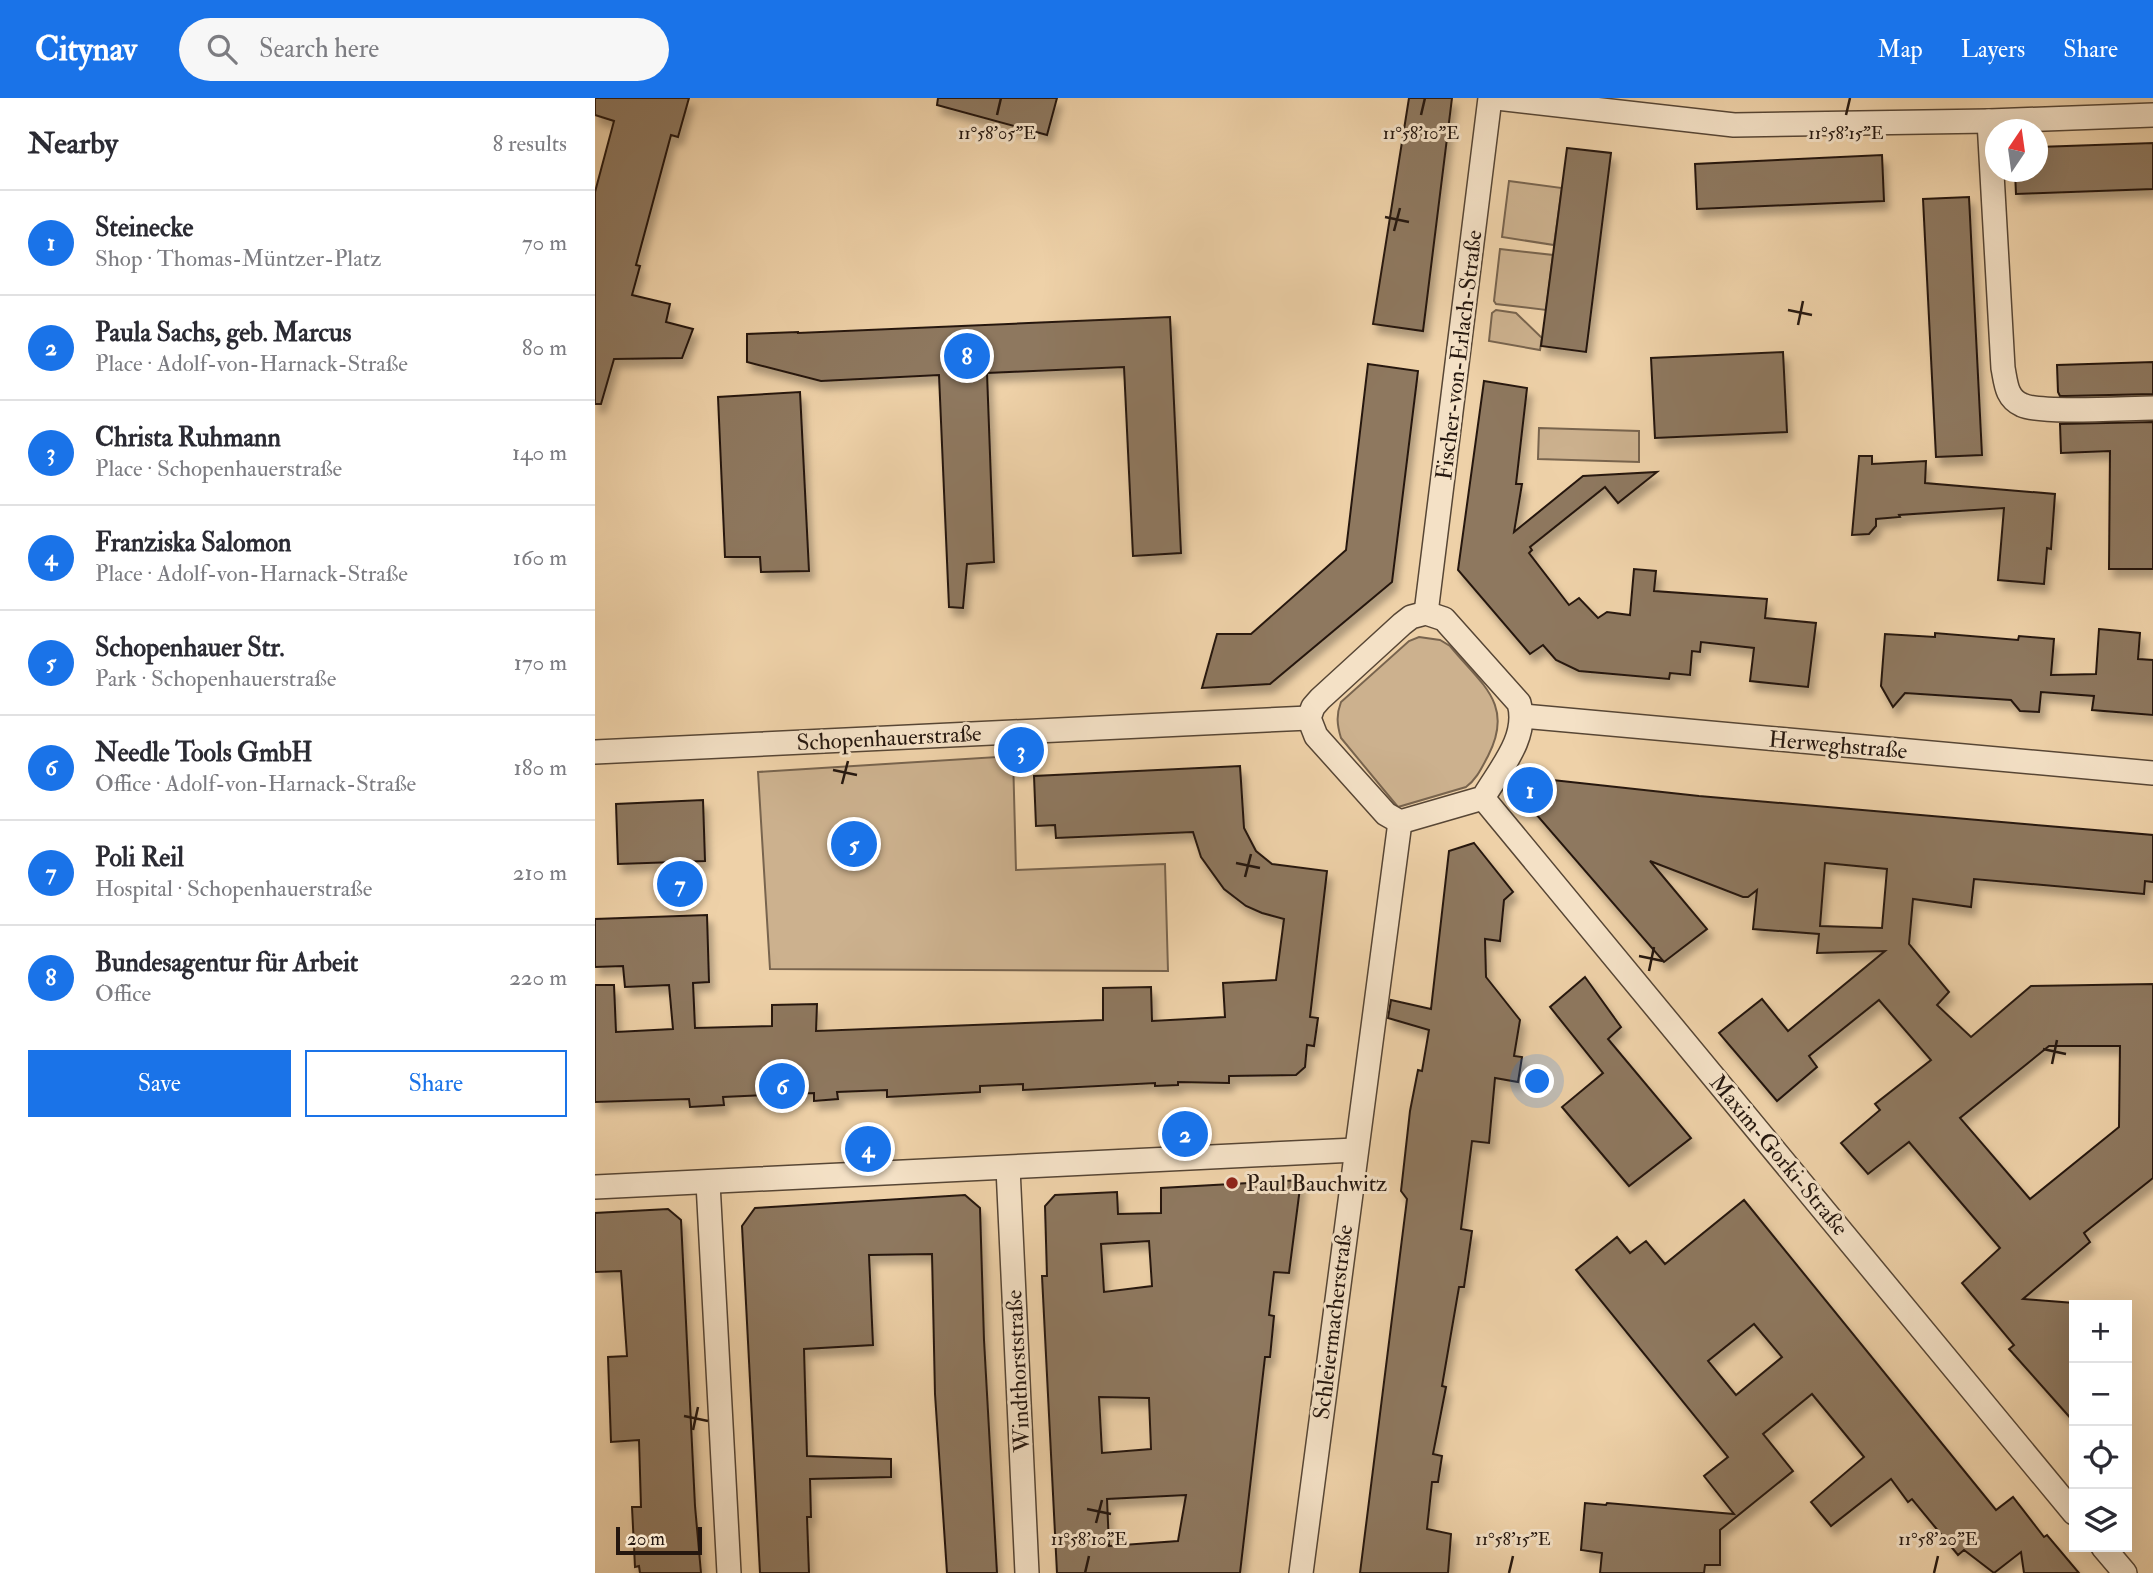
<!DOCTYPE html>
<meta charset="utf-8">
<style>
body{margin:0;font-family:"IM FELL Double Pica",serif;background:#f7f7f7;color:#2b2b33}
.controls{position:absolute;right:21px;bottom:21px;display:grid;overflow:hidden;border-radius:0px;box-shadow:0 7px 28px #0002}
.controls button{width:63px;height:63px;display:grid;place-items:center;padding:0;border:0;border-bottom:2px solid #e1e1e2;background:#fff;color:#2b2b33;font:35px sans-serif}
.compass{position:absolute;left:1390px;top:21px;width:63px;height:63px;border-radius:50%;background:#fff;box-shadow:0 7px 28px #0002;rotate:13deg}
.scale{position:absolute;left:21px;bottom:18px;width:86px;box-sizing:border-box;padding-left:7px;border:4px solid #25170f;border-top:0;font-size:19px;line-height:24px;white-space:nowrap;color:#25170f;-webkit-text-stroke:5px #f4e1c6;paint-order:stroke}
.you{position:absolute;left:943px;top:984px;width:24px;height:24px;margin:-18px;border:5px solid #fff;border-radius:50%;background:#1a73e8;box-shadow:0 0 0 10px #1a73e833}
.badge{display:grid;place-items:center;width:46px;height:46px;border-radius:50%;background:#1a73e8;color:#fff;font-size:23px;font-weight:700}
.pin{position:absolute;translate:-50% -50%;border:4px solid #fff;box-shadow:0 2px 7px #0006}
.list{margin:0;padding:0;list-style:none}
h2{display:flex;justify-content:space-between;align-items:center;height:91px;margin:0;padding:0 28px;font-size:30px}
h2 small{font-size:23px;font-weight:400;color:#7c7c81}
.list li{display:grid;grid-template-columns:46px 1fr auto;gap:21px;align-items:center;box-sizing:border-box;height:105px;padding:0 28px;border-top:2px solid #e1e1e2}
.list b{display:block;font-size:26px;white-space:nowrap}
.list p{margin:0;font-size:23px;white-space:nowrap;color:#7c7c81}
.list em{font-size:23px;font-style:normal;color:#7c7c81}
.actions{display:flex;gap:14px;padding:21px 28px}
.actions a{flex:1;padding:16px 0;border:2px solid #1a73e8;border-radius:0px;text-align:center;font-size:24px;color:#1a73e8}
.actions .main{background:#1a73e8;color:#fff}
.icon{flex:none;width:38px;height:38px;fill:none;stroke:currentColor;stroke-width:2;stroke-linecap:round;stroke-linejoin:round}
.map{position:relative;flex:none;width:1558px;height:1475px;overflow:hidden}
header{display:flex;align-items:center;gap:42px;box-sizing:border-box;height:98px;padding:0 35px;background:#1a73e8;color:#fff}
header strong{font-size:33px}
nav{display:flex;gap:38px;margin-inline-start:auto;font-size:24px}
.search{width:490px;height:63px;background:#f7f7f7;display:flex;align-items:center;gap:18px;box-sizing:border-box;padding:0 24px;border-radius:38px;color:#7c7c81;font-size:26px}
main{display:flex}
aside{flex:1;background:#fff}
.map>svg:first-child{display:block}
</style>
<header>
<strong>Citynav</strong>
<div class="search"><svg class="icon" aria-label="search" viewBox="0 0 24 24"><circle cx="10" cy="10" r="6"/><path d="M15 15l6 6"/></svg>Search here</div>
<nav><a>Map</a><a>Layers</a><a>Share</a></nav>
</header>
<main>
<aside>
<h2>Nearby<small>8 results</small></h2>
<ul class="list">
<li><span class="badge">1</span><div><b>Steinecke</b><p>Shop · Thomas-Müntzer-Platz</p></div><em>70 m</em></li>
<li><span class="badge">2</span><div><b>Paula Sachs, geb. Marcus</b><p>Place · Adolf-von-Harnack-Straße</p></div><em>80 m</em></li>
<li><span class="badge">3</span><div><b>Christa Ruhmann</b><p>Place · Schopenhauerstraße</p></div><em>140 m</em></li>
<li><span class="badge">4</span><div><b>Franziska Salomon</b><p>Place · Adolf-von-Harnack-Straße</p></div><em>160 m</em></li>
<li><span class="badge">5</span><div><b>Schopenhauer Str.</b><p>Park · Schopenhauerstraße</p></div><em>170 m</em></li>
<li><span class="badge">6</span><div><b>Needle Tools GmbH</b><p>Office · Adolf-von-Harnack-Straße</p></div><em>180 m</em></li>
<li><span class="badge">7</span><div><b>Poli Reil</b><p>Hospital · Schopenhauerstraße</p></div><em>210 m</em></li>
<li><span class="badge">8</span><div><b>Bundesagentur für Arbeit</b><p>Office</p></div><em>220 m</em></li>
</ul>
<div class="actions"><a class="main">Save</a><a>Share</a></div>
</aside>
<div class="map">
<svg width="1558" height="1475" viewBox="0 0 1558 1475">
<defs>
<filter id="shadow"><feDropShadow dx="4.5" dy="8" stdDeviation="3.5" flood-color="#0004"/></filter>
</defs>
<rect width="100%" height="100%" fill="#eed1a8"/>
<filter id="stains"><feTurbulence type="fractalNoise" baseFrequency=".00286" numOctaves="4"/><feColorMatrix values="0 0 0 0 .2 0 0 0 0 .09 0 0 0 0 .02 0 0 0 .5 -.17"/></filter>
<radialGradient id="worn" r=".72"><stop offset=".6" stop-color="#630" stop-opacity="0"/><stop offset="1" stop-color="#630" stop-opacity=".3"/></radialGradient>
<g fill="#ccb18e" stroke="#78644e" stroke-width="2">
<polygon points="914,83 967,90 959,147 907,139"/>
<polygon points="905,151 958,157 951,212 901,206 899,203"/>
<polygon points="901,212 921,215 947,240 945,252 894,243 897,215"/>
<polygon points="944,330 1044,333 1044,364 943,361"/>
<path d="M824,539L845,542L855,548C886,586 920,606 893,658C887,669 882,681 871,689L803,709L746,640C742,627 741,617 746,604L814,543Z"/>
<polygon points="418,658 421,772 570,766 573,873 175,871 163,674"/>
</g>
<g fill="#8e785f" stroke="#25170f" stroke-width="2" fill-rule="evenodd" filter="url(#shadow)">
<polygon points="0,0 94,0 83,39 76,37 41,167 45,168 37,197 75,206 71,224 98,231 87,260 19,261 6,306 0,306 0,94 19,23 0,17"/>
<polygon points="343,0 462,0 452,37 342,7"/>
<polygon points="814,0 857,0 828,233 778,226"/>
<polygon points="1558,45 1558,91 1421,96 1420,74 1443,74 1443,49"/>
<polygon points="972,50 1016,55 991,254 946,248"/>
<polygon points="1287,57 1289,103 1102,111 1100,66"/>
<polygon points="1374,99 1387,357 1341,359 1328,101"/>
<polygon points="575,219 586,455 538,458 529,269 392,275 399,464 372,466 368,510 354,509 344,277 226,283 152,264 152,236 203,234 203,235"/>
<polygon points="1188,254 1192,334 1060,340 1056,260"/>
<polygon points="1558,264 1558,296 1470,298 1465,298 1463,294 1462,267"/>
<polygon points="773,266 823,273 797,484 675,586 607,590 622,536 656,536 751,452"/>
<polygon points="889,283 932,290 921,386 927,386 919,434 988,378 1062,374 1023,405 1010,389 935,449 937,452 934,455 974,507 984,500 1003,520 1012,514 1035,517 1039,471 1061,473 1059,493 1172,501 1170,520 1221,525 1213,589 1155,583 1159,550 1106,544 1105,554 1097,553 1095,577 1075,575 1074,581 984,573 961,562 948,547 935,556 863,472"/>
<polygon points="205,294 214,473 166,474 165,459 130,459 123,299"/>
<polygon points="1558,324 1558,471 1514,471 1515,353 1466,355 1465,326"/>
<polygon points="1264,358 1277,358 1277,366 1331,363 1330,385 1460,396 1456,451 1452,450 1449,486 1403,482 1409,410 1304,417 1305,419 1281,421 1281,428 1274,436 1257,437"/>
<polygon points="1504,531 1545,535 1543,561 1558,562 1558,617 1497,612 1499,598 1446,594 1444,614 1425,613 1416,602 1310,595 1298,609 1286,588 1290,536 1340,539 1340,535 1423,542 1424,538 1459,541 1456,577 1501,576"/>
<polygon points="645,668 649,730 661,753 677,766 732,773 715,919 723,920 719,948 712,947 710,969 701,977 634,978 634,985 583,984 583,987 560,988 560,985 428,992 428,986 385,988 385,994 292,999 292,992 242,994 243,1001 219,1003 219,995 128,999 129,1007 95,1009 94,1001 0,1004 0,887 19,887 21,934 78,931 74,887 30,889 28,868 0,869 0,821 112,817 114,884 98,885 100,930 177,928 177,907 222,906 221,933 508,922 508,890 556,889 557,923 630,919 628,885 681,882 689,821 667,815 651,808 629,791 606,759 598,734 461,740 460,727 441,728 439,678"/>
<path d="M939,680L1104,698L1558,737V784L1550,783L1549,796L1379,781L1376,809L1318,801L1314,846L1354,894L1342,907L1376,939L1436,888L1558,886V1080L1489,1135L1495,1144L1428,1201L1479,1205V1324L1414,1251L1419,1247L1367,1185L1405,1150L1314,1044L1273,1076L1246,1045L1285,1012L1280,1006L1336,962L1284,902L1214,958L1222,969L1182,1003L1124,935L1167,901L1193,933L1290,853L1222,855L1224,836L1158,831L1162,792L1153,799H1148L1055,763L1112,831L1069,864L927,700ZM1230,765L1292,771L1287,830L1225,828ZM1454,948H1525L1524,1029L1435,1101L1365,1020Z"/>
<polygon points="108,702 110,763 23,766 21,706"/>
<polygon points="879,745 918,794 909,802 905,843 890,841 891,879 925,922 919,958 927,959 923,984 900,980 894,1045 877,1043 866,1131 877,1133 869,1189 864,1189 847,1288 851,1289 838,1356 847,1358 843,1384 837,1384 832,1431 856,1436 853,1475 765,1475 812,1101 806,1093 815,1013 823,972 827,973 834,932 793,920 796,902 836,911 854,753"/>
<polygon points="990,879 1026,929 1013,941 1096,1040 1034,1088 967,1009 1008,975 955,909"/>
<path d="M706,1082L694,1175L679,1174L674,1217L679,1218L675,1259H670L645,1475H462L447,1178H452L450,1108L460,1097L522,1094L523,1116L566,1115V1090ZM554,1143L557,1188L509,1194L506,1146ZM504,1299L554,1300L556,1351L507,1355ZM591,1397L583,1443L514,1448L512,1401Z"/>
<polygon points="370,1097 385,1110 389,1242 402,1475 352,1475 340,1296 337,1156 274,1157 278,1247 209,1251 212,1358 296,1361 296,1379 215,1381 216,1419 212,1419 214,1475 165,1475 147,1128 160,1110"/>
<path d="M1149,1102L1401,1412L1418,1399L1449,1439L1452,1437L1484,1475H1429L1426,1454L1399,1475L1369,1452L1363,1457L1317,1401L1313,1404L1296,1381L1236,1428L1216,1404L1269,1359L1217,1296L1168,1336L1198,1373L1125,1432V1467H1110L1109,1475H1005L1007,1455L986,1452L990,1405L1011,1407L1012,1405L1139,1416L1109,1378L1133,1359L981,1172L1022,1139L1035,1155L1051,1143L1070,1166ZM1159,1226L1187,1259L1141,1297L1113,1263Z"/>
<polygon points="73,1111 86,1122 100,1408 106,1475 45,1475 44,1468 40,1469 37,1409 46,1409 44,1342 16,1344 13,1259 32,1258 26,1173 0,1174 0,1115"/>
</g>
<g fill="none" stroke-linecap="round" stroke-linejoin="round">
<g stroke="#574635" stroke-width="26">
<g id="street">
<polyline points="902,0 1139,27 1394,23 1558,17"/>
<path d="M1394,23L1408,270C1411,285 1411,300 1427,307C1446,316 1532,310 1558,310"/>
<path d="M831,515L849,521L924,605C934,639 905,671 888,700L805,724L791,716L721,638L714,620L718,609L725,601L807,526L816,519Z"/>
<polyline points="831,515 895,0"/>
<polyline points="928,618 1558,675"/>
<polyline points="0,654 714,620"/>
<polyline points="888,700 1479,1415"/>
<polyline points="413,1070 432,1475"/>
<polyline points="113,1085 134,1475"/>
<polyline points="0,1089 760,1052"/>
<polyline points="1508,1449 1530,1475"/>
<polyline points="706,1475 805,724"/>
</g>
</g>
<use href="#street" stroke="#f4e1c6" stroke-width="23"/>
</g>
<path fill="none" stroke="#25170f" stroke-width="2.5" d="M402,17L406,0M826,17L830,0M1251,17L1255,0M790,119L814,124M799,133L805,110M1193,212L1217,217M1203,227L1208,203M238,672L262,677M247,686L253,663M641,765L665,770M650,779L656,756M1044,858L1068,863M1054,873L1059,849M1448,951L1471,956M1457,966L1462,942M89,1318L113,1323M98,1332L103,1309M492,1411L516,1416M501,1425L507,1402M490,1475L494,1458M914,1475L918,1458M1339,1475L1343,1458"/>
<circle fill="#8f2418" stroke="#f4e1c6" stroke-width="2.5" cx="637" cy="1085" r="7"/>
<g text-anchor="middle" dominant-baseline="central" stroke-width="6" stroke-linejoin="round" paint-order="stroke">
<g font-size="23" fill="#25170f" stroke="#f4e1c6">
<text transform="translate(864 257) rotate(-83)">Fischer-von-Erlach-Straße</text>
<text transform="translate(294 640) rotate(-3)">Schopenhauerstraße</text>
<text transform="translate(1243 647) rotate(5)">Herweghstraße</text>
<text transform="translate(1184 1057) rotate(50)">Maxim-Gorki-Straße</text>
<text transform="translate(738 1224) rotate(-83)">Schleiermacherstraße</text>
<text transform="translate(423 1273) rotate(-93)">Windthorststraße</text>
</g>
<g font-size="23" fill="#25170f" stroke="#f4e1c6" text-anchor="start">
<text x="651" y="1085">Paul Bauchwitz</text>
</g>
</g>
<g font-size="18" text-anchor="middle" fill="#25170f" stroke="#f4e1c6" stroke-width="6" stroke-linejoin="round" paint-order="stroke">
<text x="402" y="41">11°58'05"E</text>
<text x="826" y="41">11°58'10"E</text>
<text x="1251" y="41">11°58'15"E</text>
<text x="494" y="1447">11°58'10"E</text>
<text x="918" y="1447">11°58'15"E</text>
<text x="1343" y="1447">11°58'20"E</text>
</g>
<rect width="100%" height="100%" filter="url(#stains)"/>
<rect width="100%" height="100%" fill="url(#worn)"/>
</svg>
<div class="controls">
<button>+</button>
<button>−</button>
<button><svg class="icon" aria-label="locate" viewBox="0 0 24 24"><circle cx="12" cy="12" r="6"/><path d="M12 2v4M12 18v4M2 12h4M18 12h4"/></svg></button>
<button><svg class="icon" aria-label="layers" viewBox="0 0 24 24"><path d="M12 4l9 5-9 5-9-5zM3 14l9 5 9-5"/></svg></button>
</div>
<svg class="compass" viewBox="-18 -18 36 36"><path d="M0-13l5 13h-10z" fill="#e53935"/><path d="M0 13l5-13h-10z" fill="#7c7c81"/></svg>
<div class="scale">20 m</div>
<div class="you"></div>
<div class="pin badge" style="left:935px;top:692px">1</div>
<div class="pin badge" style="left:590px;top:1036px">2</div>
<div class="pin badge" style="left:426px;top:652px">3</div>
<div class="pin badge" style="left:273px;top:1051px">4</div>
<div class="pin badge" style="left:259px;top:746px">5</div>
<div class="pin badge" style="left:187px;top:988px">6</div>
<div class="pin badge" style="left:85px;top:786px">7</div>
<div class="pin badge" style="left:372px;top:258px">8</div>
</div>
</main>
